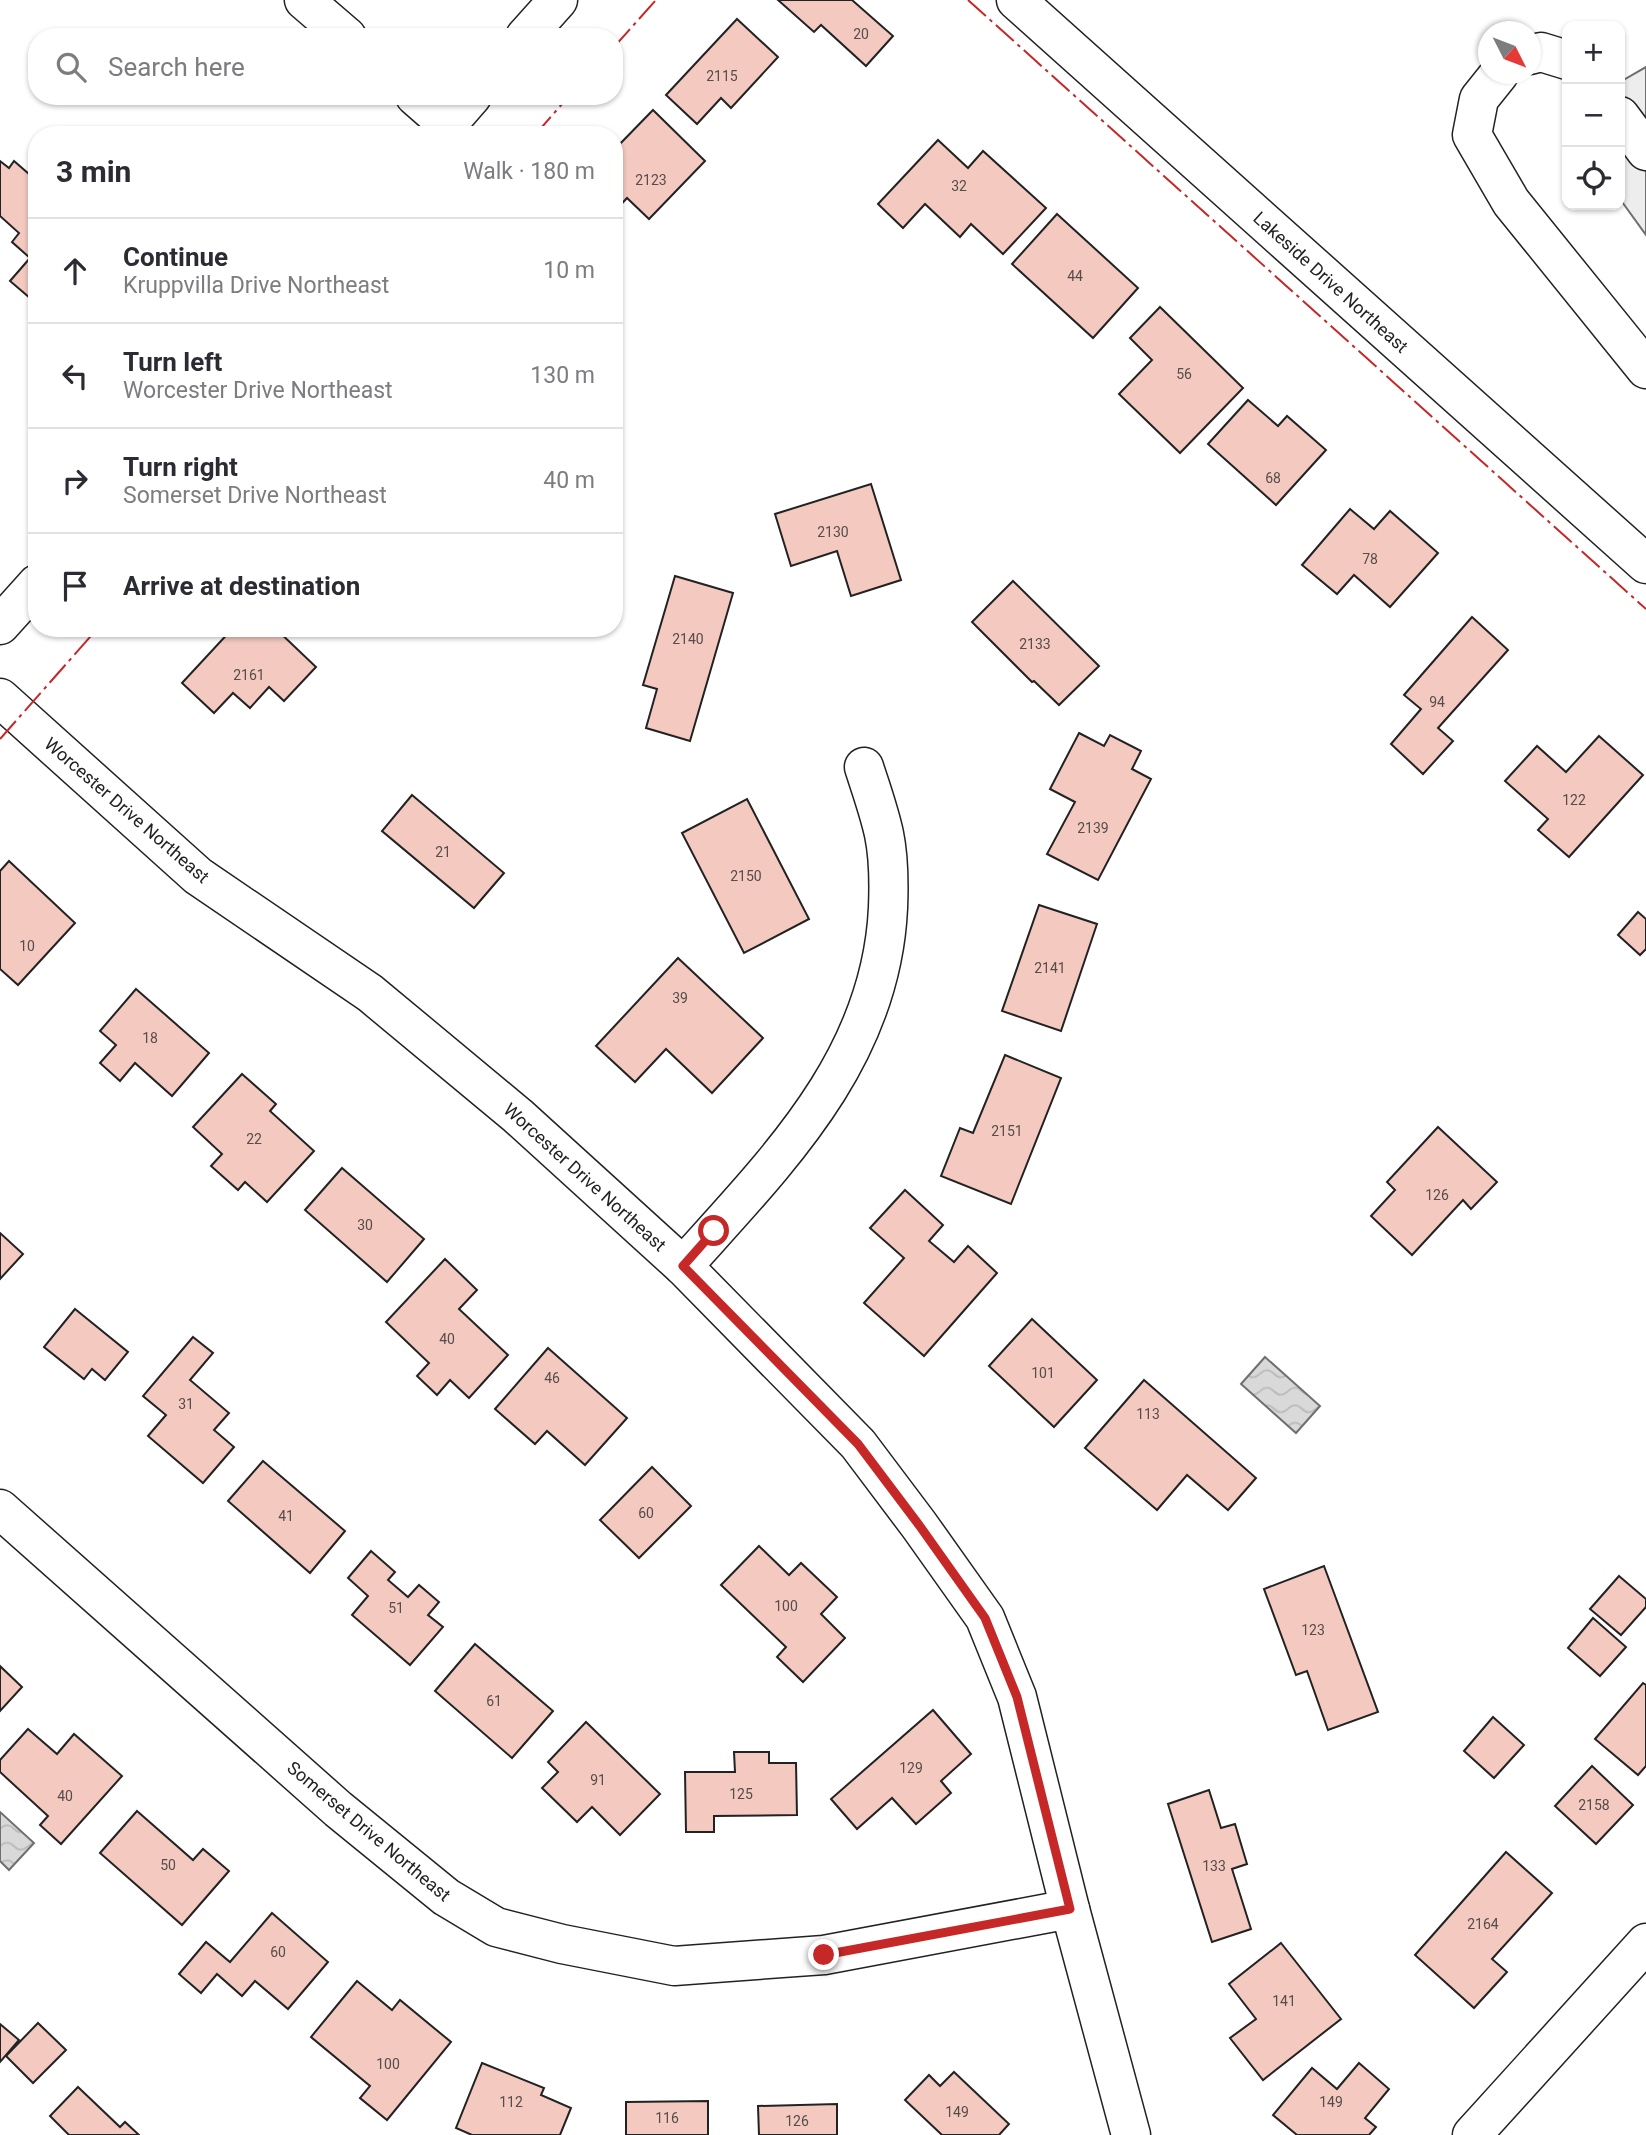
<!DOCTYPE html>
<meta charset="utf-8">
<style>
body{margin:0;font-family:Roboto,sans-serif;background:#f2f2f3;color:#2b2b33}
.controls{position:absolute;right:21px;top:21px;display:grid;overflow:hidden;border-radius:14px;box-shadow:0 2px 5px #0004}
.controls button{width:63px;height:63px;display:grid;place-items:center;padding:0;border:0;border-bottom:2px solid #e1e1e2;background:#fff;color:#2b2b33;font:35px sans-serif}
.compass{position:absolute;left:1478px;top:21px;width:63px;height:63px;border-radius:50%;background:#fff;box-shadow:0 2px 5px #0004;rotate:132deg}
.stop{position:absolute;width:21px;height:21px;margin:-16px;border:5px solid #c62828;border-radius:50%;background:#fff}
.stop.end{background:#c62828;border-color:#fff;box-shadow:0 2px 7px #0008}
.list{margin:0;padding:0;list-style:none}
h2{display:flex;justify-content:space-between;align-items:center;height:91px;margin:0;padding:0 28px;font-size:30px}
h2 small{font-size:23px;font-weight:400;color:#7c7c81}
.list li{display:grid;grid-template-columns:46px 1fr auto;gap:21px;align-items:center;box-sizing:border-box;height:105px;padding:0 28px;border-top:2px solid #e1e1e2}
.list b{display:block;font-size:26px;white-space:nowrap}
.list p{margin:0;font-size:23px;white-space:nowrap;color:#7c7c81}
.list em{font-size:23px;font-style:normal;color:#7c7c81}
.icon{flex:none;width:38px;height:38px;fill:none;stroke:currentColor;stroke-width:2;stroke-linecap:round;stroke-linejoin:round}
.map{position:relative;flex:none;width:1646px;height:2135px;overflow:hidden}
.search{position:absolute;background:#fff;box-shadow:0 2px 5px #0004;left:28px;top:28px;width:595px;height:77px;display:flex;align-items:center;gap:18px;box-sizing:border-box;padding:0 24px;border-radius:28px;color:#7c7c81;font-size:26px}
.panel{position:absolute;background:#fff;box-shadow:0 2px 5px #0004;left:28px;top:126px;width:595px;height:511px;border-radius:28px}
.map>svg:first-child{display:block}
</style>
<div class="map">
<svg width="1646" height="2135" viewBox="0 0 1646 2135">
<defs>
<pattern id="water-waves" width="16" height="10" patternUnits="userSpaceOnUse" patternTransform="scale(1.75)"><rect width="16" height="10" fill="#d9d9d9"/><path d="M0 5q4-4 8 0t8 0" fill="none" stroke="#bababa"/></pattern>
</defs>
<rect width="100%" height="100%" fill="#fff"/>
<polygon fill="#ededed" stroke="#6f6f6f" stroke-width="2" points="1646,67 1646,235 1620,199 1620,82"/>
<g fill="url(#water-waves)" stroke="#6f6f6f" stroke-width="2">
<polygon points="1265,1357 1320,1406 1296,1433 1241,1384"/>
<polygon points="0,1812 34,1843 9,1870 0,1861"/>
</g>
<g fill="#f3c9c0" stroke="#222" stroke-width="2">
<polygon points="778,0 852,0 893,36 866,66 821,25 814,32"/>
<polygon points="737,19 778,57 731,108 721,98 697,124 666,95"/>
<polygon points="653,110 705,161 649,219 627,198 614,212 614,150"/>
<polygon points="938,140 968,168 983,151 1046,208 1003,254 971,224 960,237 925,204 903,228 878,204"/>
<polygon points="0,161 9,168 14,161 37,181 37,304 10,281 30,258 12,242 19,233 0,216"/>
<polygon points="1057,214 1138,288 1093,338 1012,264"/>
<polygon points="1160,307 1243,388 1180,453 1119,394 1152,360 1130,338"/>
<polygon points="1248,400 1278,426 1287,416 1326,450 1276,505 1208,444"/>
<polygon points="871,484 901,580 851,596 837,551 791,566 775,514"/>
<polygon points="1350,509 1374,529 1390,511 1438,553 1390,607 1354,575 1337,594 1302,565"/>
<polygon points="675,576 733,593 690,741 646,728 657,689 643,685"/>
<polygon points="1013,581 1099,666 1059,705 1034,681 1032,682 972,622"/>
<polygon points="1472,617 1508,650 1438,728 1453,741 1423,774 1391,744 1421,709 1404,695"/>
<polygon points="233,628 275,628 316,667 284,701 269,687 250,708 233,693 214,713 182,683"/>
<polygon points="1079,733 1104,746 1110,735 1141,751 1132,769 1151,779 1098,880 1047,854 1075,802 1050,789"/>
<polygon points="1599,736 1643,775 1569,857 1538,830 1548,819 1505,781 1537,746 1566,772"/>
<polygon points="412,795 504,873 474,908 382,831"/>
<polygon points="747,799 809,919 744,953 682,833"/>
<polygon points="9,861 75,923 18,985 0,969 0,871"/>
<polygon points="1039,905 1097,924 1061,1031 1002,1011"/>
<polygon points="1638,912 1646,919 1646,949 1640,955 1618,935"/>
<polygon points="678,958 763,1038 712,1093 666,1049 635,1082 596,1046"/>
<polygon points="136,989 209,1053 172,1096 135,1063 120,1081 100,1063 116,1045 100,1031"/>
<polygon points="1005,1055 1061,1078 1011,1204 941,1176 960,1128 973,1133"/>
<polygon points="242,1074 276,1104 270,1111 314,1151 267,1202 245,1182 238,1190 211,1166 222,1154 193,1127"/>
<polygon points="1438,1127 1497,1182 1471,1209 1463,1200 1412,1255 1371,1216 1395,1190 1387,1182"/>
<polygon points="342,1168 424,1239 387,1282 305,1210"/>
<polygon points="905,1190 943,1225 929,1241 954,1262 968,1246 997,1273 924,1356 864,1303 904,1258 870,1228"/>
<polygon points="0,1233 23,1254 0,1279"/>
<polygon points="445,1259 477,1290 459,1309 508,1355 469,1398 450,1380 437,1395 417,1376 429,1363 386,1322"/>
<polygon points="75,1309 128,1352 105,1380 92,1369 84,1379 44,1347"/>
<polygon points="1032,1319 1097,1380 1054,1427 989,1366"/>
<polygon points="193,1337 213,1353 190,1380 229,1413 214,1430 234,1447 203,1483 148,1436 166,1415 143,1396"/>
<polygon points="548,1348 627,1418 585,1465 547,1431 535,1444 495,1409"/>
<polygon points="1144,1380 1256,1478 1228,1510 1187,1475 1157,1510 1085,1448"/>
<polygon points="263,1461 345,1531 310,1573 228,1501"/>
<polygon points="652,1467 691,1506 639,1558 600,1520"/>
<polygon points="759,1546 789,1575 801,1563 837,1597 821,1614 845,1638 803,1682 777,1657 786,1647 721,1585"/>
<polygon points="371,1551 395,1572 388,1580 408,1597 419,1585 439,1602 428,1615 443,1627 410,1665 352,1615 368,1596 348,1578"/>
<polygon points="1324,1566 1378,1712 1328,1730 1307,1671 1296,1675 1264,1589"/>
<polygon points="1619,1576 1646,1599 1646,1607 1621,1635 1590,1609"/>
<polygon points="1593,1618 1626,1647 1600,1676 1568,1648"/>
<polygon points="475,1644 553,1711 512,1758 435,1691"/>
<polygon points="0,1666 22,1687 0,1711"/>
<polygon points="1643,1683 1646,1685 1646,1766 1638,1775 1595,1739"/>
<polygon points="933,1710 971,1754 941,1781 951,1793 916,1824 892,1798 857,1829 831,1799"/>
<polygon points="1493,1717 1524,1745 1494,1778 1464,1751"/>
<polygon points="586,1722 660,1794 620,1835 592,1807 577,1822 542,1788 558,1772 548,1762"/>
<polygon points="28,1729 57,1754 74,1734 122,1776 61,1844 40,1825 48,1816 0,1772 0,1760"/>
<polygon points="734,1752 769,1752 769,1763 796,1763 797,1815 714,1816 714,1832 686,1832 685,1772 735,1772"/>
<polygon points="1592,1766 1633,1805 1596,1844 1555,1806"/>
<polygon points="1209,1790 1221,1828 1235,1824 1247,1864 1232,1869 1251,1929 1212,1942 1168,1804"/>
<polygon points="137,1811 193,1860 203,1849 229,1871 182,1925 100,1853"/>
<polygon points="1506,1852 1552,1893 1492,1959 1507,1972 1474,2008 1415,1955"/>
<polygon points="272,1913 328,1962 288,2009 255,1981 242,1996 217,1974 201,1993 179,1974 206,1942 230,1962"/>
<polygon points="1281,1943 1341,2019 1263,2080 1230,2038 1256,2019 1229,1984"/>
<polygon points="357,1981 392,2010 400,2000 451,2042 387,2120 360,2098 370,2086 311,2037"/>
<polygon points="38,2023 66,2050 33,2083 6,2056"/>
<polygon points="0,2024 19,2040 0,2062"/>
<polygon points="482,2063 544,2088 541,2095 571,2108 560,2135 472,2135 456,2128"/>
<polygon points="1359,2063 1389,2089 1365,2118 1376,2127 1369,2135 1297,2135 1273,2115 1312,2068 1337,2089"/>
<polygon points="954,2072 1009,2124 999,2135 942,2135 905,2100 929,2075 940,2086"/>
<polygon points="78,2087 120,2127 125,2122 139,2135 69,2135 50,2116"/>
<polygon points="708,2101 708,2135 626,2135 626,2102"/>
<polygon points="837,2104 837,2135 759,2135 758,2106"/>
</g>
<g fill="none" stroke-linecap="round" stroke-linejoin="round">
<g stroke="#222" stroke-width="41">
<g id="minor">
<polyline points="304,0 347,37"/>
<polyline points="1016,0 1646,564"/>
<polyline points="1530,55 1541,52 1567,60"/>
<polyline points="1499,74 1479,99 1472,135 1511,202 1646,369"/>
<polyline points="415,96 447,124"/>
<polyline points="1620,116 1646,151"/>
<polyline points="0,698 198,876 370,993 518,1116 683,1266 858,1444 919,1525 985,1618 1017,1697 1070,1909 1131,2135"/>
<path d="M683,1266C778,1160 881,1059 888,908C889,884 889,858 884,834C879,811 871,789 864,767"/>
<polyline points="0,1509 338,1809 446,1897 496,1927 562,1944 674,1966 824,1955 1070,1909"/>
<polyline points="1472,2135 1646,1943"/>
</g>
</g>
<g stroke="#222" stroke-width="41">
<g id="major">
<polyline points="525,37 558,0"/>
<polyline points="438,135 472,96"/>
<polyline points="0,625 37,584"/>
</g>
</g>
<use href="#minor" stroke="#fff" stroke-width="38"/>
<use href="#major" stroke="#fff" stroke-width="38"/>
<g stroke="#c62828" stroke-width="2" stroke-dasharray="24 5 3.5 5" stroke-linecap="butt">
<polyline points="968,0 1646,609"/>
<polyline points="614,47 656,0"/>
<polyline points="535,135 569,96"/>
<polyline points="0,739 98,628"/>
</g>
</g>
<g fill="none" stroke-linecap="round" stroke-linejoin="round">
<polyline stroke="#c62828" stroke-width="9" points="714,1231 683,1266 858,1444 919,1525 985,1618 1017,1697 1070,1909 824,1955"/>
</g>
<g text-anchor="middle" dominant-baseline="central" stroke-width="5" stroke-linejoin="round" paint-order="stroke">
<g font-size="14" fill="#564c4a">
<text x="861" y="34">20</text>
<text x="722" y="76">2115</text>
<text x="651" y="180">2123</text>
<text x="959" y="186">32</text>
<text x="1075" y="276">44</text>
<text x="1184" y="374">56</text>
<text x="1273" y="478">68</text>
<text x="833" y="532">2130</text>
<text x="1370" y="559">78</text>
<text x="688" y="639">2140</text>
<text x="1035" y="644">2133</text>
<text x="249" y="675">2161</text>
<text x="1437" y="702">94</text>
<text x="1574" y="800">122</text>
<text x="1093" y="828">2139</text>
<text x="443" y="852">21</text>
<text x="746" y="876">2150</text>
<text x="27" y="946">10</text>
<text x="1050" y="968">2141</text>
<text x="680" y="998">39</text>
<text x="150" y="1038">18</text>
<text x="1007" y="1131">2151</text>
<text x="254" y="1139">22</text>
<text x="1437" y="1195">126</text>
<text x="365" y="1225">30</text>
<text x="447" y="1339">40</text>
<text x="1043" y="1373">101</text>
<text x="552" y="1378">46</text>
<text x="186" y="1404">31</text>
<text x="1148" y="1414">113</text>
<text x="646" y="1513">60</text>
<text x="286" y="1516">41</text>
<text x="786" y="1606">100</text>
<text x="396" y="1608">51</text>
<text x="1313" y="1630">123</text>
<text x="494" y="1701">61</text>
<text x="911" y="1768">129</text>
<text x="598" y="1780">91</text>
<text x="741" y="1794">125</text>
<text x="65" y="1796">40</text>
<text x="1594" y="1805">2158</text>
<text x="168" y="1865">50</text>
<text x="1214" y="1866">133</text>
<text x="1483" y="1924">2164</text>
<text x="278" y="1952">60</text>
<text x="1284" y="2001">141</text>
<text x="388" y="2064">100</text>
<text x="511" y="2102">112</text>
<text x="1331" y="2102">149</text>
<text x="957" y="2112">149</text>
<text x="667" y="2118">116</text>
<text x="797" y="2121">126</text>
</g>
<g font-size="18" fill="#222" stroke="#fff">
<text transform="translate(1331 282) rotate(42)">Lakeside Drive Northeast</text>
<text transform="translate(127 810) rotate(41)">Worcester Drive Northeast</text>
<text transform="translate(585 1177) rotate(42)">Worcester Drive Northeast</text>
<text transform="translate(369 1831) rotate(40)">Somerset Drive Northeast</text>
</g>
</g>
</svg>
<div class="controls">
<button>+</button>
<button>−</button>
<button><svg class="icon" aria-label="locate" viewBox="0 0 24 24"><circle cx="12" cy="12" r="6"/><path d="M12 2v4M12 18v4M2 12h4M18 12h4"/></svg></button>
</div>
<svg class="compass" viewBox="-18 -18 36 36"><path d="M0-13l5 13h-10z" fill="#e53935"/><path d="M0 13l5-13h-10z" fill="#7c7c81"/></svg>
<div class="stop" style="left:714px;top:1231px"></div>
<div class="stop end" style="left:824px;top:1955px"></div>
<div class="search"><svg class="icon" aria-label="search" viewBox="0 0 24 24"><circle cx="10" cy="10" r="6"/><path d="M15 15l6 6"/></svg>Search here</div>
<section class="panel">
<h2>3 min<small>Walk · 180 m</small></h2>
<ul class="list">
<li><svg class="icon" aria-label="ahead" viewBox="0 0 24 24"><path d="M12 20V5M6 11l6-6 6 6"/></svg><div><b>Continue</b><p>Kruppvilla Drive Northeast</p></div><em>10 m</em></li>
<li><svg class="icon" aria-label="left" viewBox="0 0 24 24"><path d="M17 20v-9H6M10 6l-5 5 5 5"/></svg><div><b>Turn left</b><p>Worcester Drive Northeast</p></div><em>130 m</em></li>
<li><svg class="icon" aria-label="right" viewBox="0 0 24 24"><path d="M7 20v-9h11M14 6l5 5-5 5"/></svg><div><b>Turn right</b><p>Somerset Drive Northeast</p></div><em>40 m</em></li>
<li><svg class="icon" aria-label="arrive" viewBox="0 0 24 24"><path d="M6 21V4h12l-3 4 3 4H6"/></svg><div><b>Arrive at destination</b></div></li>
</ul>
</section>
</div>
